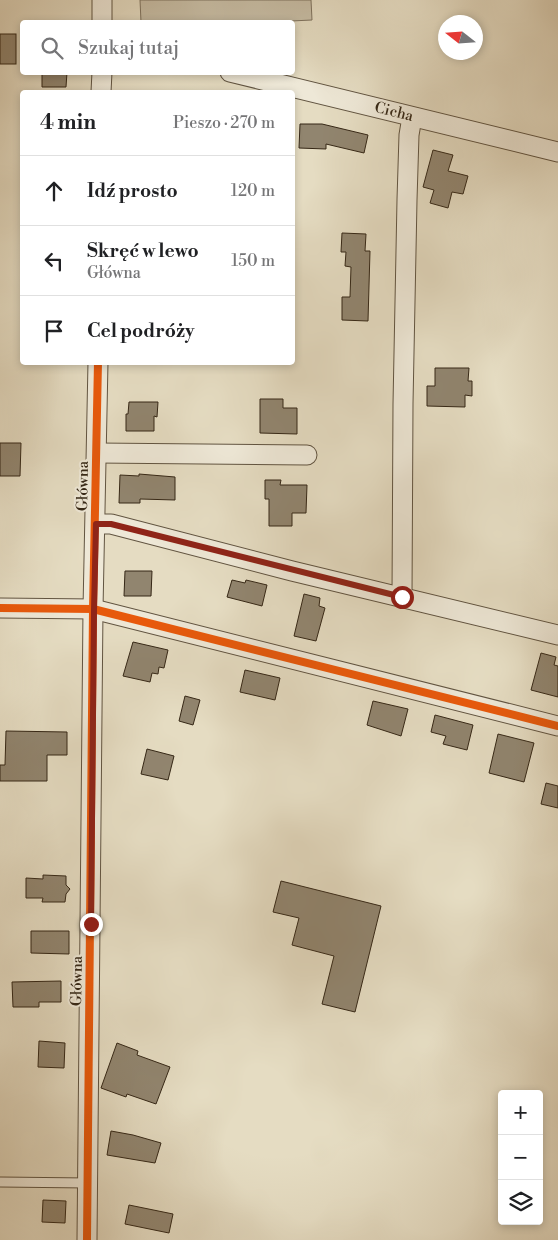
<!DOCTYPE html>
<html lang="pl">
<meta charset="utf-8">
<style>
body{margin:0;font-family:"Libre Bodoni",serif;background:#f2f2f2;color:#202124}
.controls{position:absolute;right:15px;bottom:15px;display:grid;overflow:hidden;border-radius:5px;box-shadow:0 2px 8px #0003}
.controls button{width:45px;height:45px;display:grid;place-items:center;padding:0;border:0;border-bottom:1px solid #e0e0e0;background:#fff;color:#202124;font:25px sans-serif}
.compass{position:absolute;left:438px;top:15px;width:45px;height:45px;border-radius:50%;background:#fff;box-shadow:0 2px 8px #0003;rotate:287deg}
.stop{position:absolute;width:15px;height:15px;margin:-11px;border:4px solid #8f2418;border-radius:50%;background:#fff}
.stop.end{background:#8f2418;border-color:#fff;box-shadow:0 1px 5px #0008}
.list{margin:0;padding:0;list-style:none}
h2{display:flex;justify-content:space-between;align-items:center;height:65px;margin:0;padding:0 20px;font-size:21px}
h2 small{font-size:16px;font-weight:400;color:#757577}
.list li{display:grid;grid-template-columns:32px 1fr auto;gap:15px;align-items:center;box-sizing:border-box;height:70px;padding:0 20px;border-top:1px solid #e0e0e0}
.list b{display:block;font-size:19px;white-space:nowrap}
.list p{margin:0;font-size:16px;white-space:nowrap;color:#757577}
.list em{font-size:16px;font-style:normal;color:#757577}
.icon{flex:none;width:28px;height:28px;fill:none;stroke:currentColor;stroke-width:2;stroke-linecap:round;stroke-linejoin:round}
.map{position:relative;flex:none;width:558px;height:1240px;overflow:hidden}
.search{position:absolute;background:#fff;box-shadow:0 2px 8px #0003;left:20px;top:20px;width:275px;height:55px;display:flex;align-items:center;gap:12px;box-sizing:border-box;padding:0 18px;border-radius:5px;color:#757577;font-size:19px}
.panel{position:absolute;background:#fff;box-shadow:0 2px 8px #0003;left:20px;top:90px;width:275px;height:275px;border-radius:5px}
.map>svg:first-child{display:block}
</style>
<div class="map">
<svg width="558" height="1240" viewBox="0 0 558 1240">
<rect width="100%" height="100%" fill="#e5dcc2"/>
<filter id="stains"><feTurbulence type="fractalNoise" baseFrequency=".004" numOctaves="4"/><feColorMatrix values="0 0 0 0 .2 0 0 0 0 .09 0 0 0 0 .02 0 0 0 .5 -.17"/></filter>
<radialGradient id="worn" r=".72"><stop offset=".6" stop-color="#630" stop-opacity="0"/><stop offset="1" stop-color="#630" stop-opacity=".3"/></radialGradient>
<polygon fill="#c7bda5" stroke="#7e725e" points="140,0 311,0 312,20 270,22 141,22"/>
<g fill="#91856f" stroke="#352716">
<rect x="0" y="34" width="16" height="30"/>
<polygon points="42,72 67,72 66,87 42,87"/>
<polygon points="300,124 322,124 368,135 364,153 326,144 326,149 299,148"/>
<polygon points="433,150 453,155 448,171 468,176 463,194 452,192 448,208 430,203 434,190 423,187"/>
<polygon points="342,233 366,234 365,251 370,251 368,321 342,320 342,297 350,297 351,267 345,266 346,252 341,252"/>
<polygon points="435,368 469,368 468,381 472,381 472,396 465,395 465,407 427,406 427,386 435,386"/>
<polygon points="260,399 283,399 283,408 297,408 297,434 260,433"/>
<polygon points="129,402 158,402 157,417 154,416 154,431 126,431 126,414 128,414"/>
<polygon points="0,443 21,443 20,476 0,476"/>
<polygon points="139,474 175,477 175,500 140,499 140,503 119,503 120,475 139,476"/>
<polygon points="265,480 281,480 280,485 307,485 306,513 292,513 292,526 269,526 269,499 265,499"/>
<polygon points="125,571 152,571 151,596 124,596"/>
<polygon points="232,580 245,583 246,580 267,585 262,606 227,597"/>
<polygon points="304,594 320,598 319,606 325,608 316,641 294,636"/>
<polygon points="133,642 168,650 164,668 159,667 158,674 152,673 150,682 123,676"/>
<polygon points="541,653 556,657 554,665 558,666 558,697 531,690"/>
<polygon points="245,670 280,678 275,700 240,692"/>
<polygon points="185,696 200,700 193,725 179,721"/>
<polygon points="373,701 408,709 401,736 367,725"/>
<polygon points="435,715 473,725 467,750 443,744 446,736 431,732"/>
<polygon points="6,731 67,732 67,755 47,755 47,781 0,781 0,765 5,765"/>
<polygon points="498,734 534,743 524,782 489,773"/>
<polygon points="147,749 174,756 168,780 141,774"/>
<polygon points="546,783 558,786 558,808 541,804"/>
<polygon points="43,875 66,876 66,885 70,889 66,894 65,902 42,902 43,898 26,898 26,878 43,879"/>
<polygon points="281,881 381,906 355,1012 322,1004 334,956 292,945 299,918 273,912"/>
<polygon points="31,931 69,931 69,954 31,953"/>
<polygon points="61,981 61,1002 39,1002 39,1007 13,1007 12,982"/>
<polygon points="39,1041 65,1043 64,1068 38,1067"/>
<polygon points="117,1043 138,1051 137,1055 170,1067 156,1104 127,1094 126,1097 101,1088"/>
<polygon points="111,1131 133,1135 161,1143 155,1163 107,1155"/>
<polygon points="43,1200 66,1201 65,1223 42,1222"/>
<polygon points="129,1205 173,1214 169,1233 125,1224"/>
</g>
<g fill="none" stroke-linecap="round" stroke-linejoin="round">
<g stroke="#615441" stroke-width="11">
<polyline id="lane" points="0,1182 88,1183"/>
</g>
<g stroke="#615441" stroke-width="21">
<g id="street">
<polyline points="102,0 102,22"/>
<polyline points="230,72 558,152"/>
<polyline points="101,92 102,72"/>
<polyline points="97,453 307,455"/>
<polyline points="96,524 111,524 292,571 558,635"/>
<polyline points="402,597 403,404 407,200 409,135 412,117"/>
<polyline points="0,608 93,609 558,726"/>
<polyline points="87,1240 93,609 98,362"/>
</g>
</g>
<use href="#lane" stroke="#eee8d7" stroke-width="9"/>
<use href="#street" stroke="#eee8d7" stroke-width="19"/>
<g stroke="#eee8d7" stroke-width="11">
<g id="cycleway">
<polyline points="0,608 93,609 558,726"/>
<polyline points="87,1240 93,609 98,362"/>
</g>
</g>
<use href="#cycleway" stroke="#e8590c" stroke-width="8"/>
</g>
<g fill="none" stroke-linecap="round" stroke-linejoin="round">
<polyline stroke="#8f2418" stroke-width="6" points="91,924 94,610 96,524 111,524 402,597"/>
</g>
<g text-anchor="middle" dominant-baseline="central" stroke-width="4" stroke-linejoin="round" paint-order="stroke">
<g font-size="15" fill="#352716" stroke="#eee8d7">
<text transform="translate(394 112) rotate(14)">Cicha</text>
<text transform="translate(83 486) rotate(-89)">Główna</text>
<text transform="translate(77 981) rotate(-89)">Główna</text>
</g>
</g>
<rect width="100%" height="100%" filter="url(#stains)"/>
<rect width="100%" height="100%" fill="url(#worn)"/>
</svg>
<div class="controls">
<button>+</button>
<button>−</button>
<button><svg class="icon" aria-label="layers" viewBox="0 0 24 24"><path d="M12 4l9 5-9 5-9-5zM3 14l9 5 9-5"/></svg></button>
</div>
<svg class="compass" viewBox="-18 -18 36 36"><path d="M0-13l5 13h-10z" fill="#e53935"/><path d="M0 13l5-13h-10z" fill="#757577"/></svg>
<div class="stop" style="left:402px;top:597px"></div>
<div class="stop end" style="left:91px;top:924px"></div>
<div class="search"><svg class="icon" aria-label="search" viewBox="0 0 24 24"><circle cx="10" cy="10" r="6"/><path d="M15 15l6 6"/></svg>Szukaj tutaj</div>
<section class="panel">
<h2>4 min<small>Pieszo · 270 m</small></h2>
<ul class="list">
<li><svg class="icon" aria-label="ahead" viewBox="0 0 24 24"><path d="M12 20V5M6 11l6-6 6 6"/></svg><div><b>Idź prosto</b></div><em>120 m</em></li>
<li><svg class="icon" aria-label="left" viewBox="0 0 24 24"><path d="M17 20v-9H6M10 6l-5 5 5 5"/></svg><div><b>Skręć w lewo</b><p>Główna</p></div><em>150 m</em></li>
<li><svg class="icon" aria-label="arrive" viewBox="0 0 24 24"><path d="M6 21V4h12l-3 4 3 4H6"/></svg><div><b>Cel podróży</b></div></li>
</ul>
</section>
</div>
